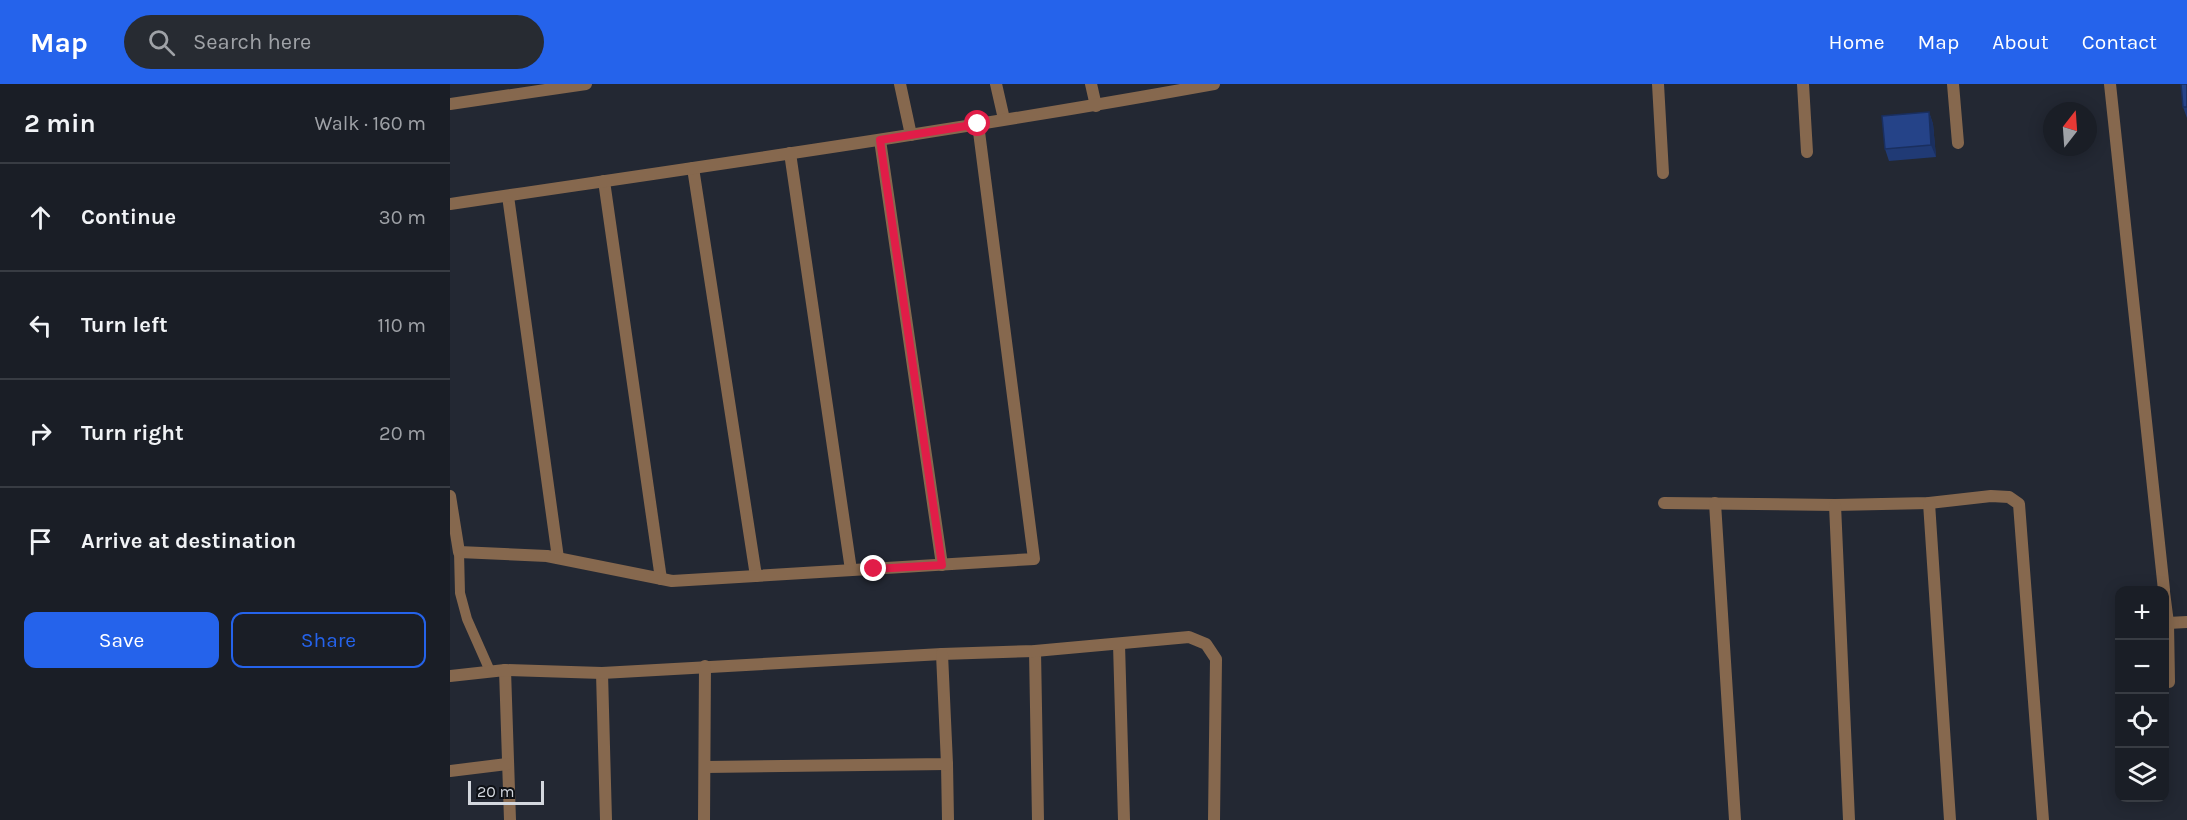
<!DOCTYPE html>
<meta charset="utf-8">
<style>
body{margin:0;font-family:Karla,sans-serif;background:#272b32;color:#f1f3f6}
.controls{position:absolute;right:18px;bottom:18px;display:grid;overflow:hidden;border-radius:12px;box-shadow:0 3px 15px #0003}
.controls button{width:54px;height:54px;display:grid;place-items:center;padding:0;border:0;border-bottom:2px solid #383c43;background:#1a1e26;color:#f1f3f6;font:30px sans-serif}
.compass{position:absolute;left:1593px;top:18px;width:54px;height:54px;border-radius:50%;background:#1a1e26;box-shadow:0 3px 15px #0003;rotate:17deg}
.scale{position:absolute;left:18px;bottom:15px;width:76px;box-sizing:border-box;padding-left:6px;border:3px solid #d3d7de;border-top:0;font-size:16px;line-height:21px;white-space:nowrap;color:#d3d7de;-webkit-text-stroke:4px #0e1116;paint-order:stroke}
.stop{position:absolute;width:18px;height:18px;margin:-14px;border:4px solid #e11d48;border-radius:50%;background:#fff}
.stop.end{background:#e11d48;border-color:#fff;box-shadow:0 2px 6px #0008}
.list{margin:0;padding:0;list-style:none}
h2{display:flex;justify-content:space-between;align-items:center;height:78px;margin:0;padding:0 24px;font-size:26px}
h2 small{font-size:20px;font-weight:400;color:#9fa2a7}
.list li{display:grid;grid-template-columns:39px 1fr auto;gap:18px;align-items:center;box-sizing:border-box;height:108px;padding:0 24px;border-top:2px solid #383c43}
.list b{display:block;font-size:22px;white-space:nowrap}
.list em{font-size:20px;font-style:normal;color:#9fa2a7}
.actions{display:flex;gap:12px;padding:18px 24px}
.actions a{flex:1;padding:14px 0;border:2px solid #2563eb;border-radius:12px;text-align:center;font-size:21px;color:#2563eb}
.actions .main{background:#2563eb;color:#fff}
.icon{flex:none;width:33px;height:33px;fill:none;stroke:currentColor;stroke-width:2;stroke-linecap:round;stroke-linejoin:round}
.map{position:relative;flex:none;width:1737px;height:736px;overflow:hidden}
header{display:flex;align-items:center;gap:36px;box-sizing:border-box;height:84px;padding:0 30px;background:#2563eb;color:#fff}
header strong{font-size:28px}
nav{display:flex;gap:33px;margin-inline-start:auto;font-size:21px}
.search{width:420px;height:54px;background:#272b32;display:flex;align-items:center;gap:15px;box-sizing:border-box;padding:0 21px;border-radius:33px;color:#9fa2a7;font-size:22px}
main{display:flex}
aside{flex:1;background:#1a1e26}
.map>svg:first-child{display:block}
</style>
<header>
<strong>Map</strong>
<div class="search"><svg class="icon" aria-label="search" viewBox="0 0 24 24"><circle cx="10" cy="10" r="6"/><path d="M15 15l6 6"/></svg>Search here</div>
<nav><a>Home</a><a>Map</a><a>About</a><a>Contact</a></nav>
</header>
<main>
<aside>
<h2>2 min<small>Walk · 160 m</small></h2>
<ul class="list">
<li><svg class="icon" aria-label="ahead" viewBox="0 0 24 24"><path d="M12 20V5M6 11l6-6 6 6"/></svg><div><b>Continue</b></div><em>30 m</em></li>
<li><svg class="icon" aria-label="left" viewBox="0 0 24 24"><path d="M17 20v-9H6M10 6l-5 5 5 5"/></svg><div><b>Turn left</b></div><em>110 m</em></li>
<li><svg class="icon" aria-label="right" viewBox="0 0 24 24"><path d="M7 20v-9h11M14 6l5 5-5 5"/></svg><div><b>Turn right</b></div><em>20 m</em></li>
<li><svg class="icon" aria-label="arrive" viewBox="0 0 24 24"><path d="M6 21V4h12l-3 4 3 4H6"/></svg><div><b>Arrive at destination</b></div></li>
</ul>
<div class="actions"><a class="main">Save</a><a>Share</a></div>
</aside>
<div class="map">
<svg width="1737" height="736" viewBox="0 0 1737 736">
<rect width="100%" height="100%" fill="#232833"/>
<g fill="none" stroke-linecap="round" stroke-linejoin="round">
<polyline stroke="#86684e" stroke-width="10" points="9,468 10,509 17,535 40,587"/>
<g stroke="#86684e" stroke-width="12">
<polyline points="450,0 461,51"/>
<polyline points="546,0 554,35"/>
<polyline points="641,0 646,22"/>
<polyline points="1208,0 1213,89"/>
<polyline points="1353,0 1357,68"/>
<polyline points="1503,0 1508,59"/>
<polyline points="1660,0 1714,506"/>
<polyline points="0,20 136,0"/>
<polyline points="430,56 492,481"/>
<polyline points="340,69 401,486"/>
<polyline points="243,84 306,492"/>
<polyline points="154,97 211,495"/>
<polyline points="58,112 108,474"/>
<path d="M0,120C255,82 510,46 764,0"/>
<polyline points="0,412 9,468 97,472 222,497 584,475 528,40"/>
<polyline points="1214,419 1385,421 1479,419 1541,412 1559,413 1569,420 1593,736"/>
<polyline points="1265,419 1285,736"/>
<polyline points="1479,419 1500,736"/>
<polyline points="1385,421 1399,736"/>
<polyline points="1714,508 1718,539 1719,598"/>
<polyline points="1718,539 1737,538"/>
<polyline points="669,560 674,736"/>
<polyline points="585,567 588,736"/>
<polyline points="55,586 60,736"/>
<polyline points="152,589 156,736"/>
<polyline points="0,592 55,586 152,589 492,570 585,567 739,553 756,560 766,575 764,736"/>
<polyline points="497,680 498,736"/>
<polyline points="255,683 497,680 492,570"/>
<polyline points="0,687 57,680"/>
<polyline points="254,736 255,582"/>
</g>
</g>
<g fill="#203a75">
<polygon points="1737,0 1737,34 1733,23"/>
<polygon points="1479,28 1483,40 1486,73 1439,77 1435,65"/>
</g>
<polygon fill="#1a2f5f" points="1479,28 1483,40 1486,73 1481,61"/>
<g fill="#254388" stroke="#1a2f5f" stroke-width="1.5">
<polygon points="1731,0 1737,0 1737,23 1733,23"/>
<polygon points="1479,28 1481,61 1435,65 1432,32"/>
</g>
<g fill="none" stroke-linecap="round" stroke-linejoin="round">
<polyline stroke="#e11d48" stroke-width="8" points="424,485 492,481 430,56 528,40"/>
</g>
</svg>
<div class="controls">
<button>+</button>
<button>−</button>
<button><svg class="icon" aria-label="locate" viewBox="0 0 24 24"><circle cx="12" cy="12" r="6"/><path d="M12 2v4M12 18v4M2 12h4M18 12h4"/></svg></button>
<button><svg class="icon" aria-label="layers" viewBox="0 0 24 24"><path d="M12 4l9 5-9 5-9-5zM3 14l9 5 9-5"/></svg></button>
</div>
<svg class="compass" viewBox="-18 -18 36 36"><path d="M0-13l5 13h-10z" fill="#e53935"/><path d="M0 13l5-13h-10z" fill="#9fa2a7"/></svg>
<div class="scale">20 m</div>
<div class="stop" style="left:528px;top:40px"></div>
<div class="stop end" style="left:424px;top:485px"></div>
</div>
</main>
